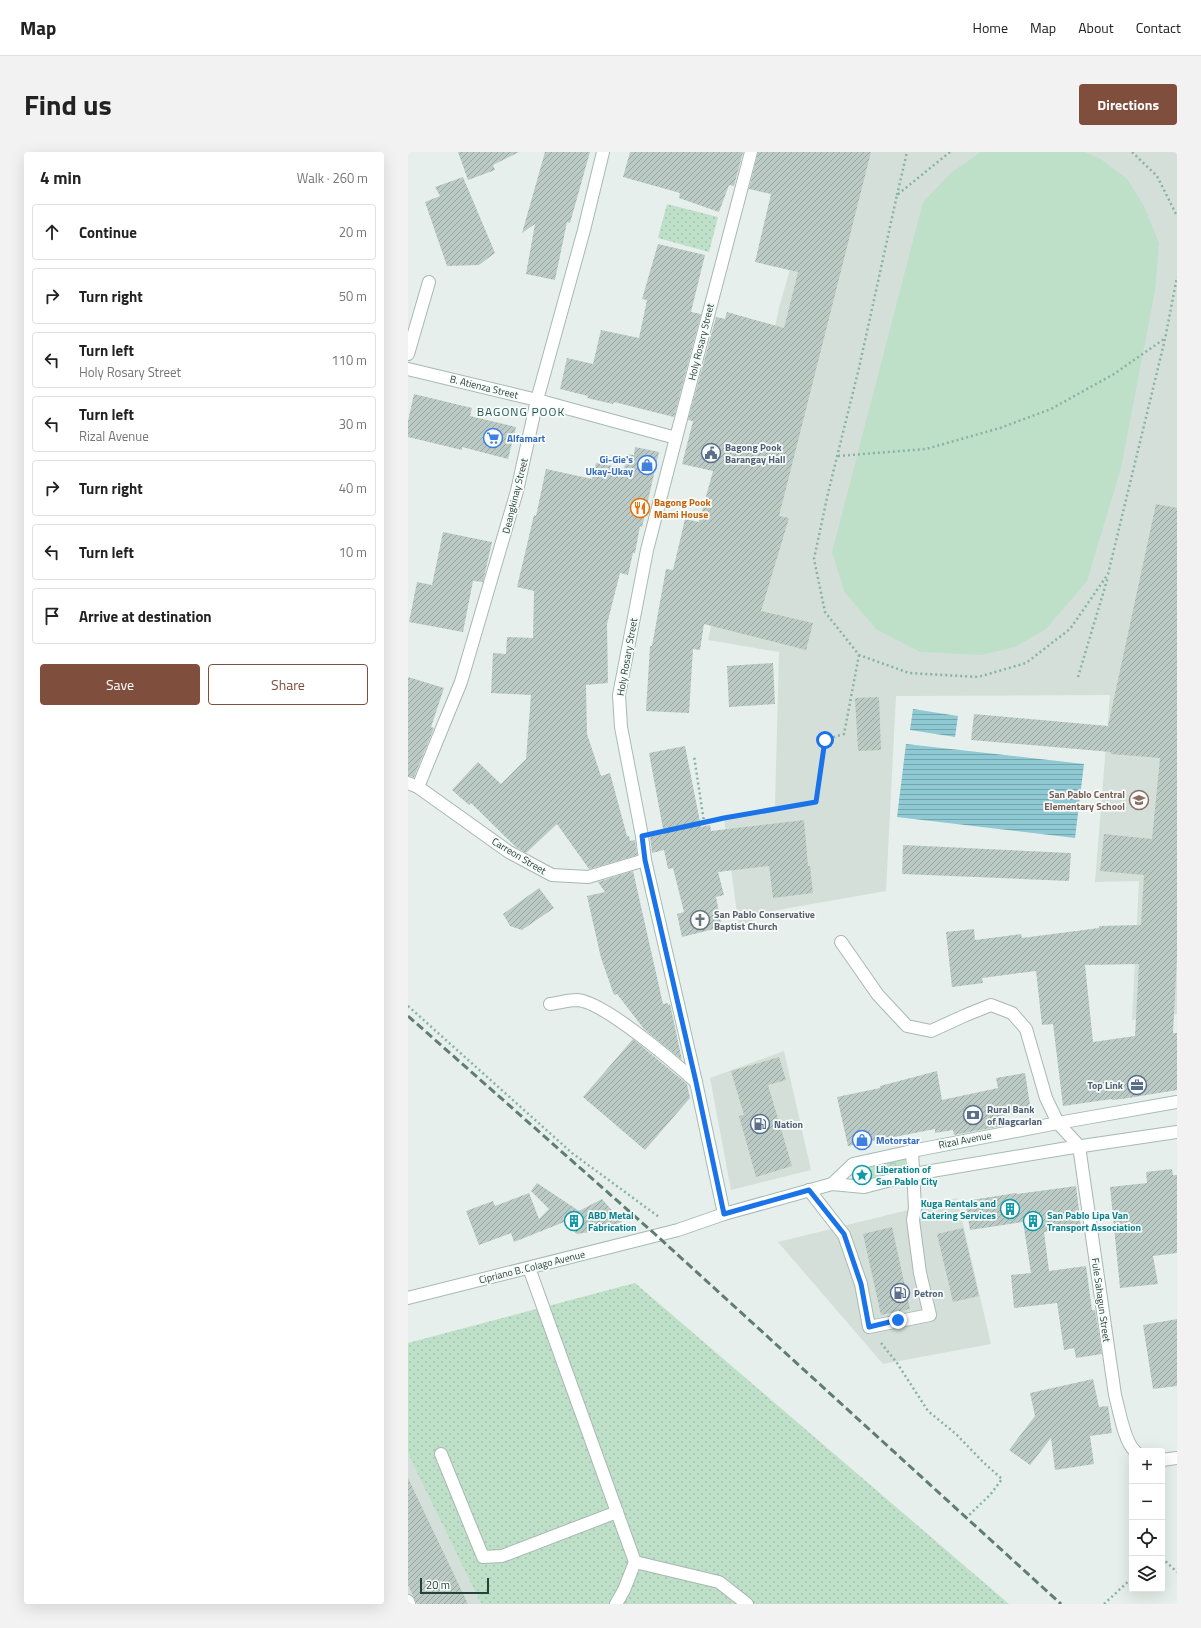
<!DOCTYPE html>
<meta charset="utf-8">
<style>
body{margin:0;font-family:"Titillium Web",sans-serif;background:#f2f2f2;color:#222}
.controls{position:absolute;right:12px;bottom:12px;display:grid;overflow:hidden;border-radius:4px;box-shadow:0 4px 16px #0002}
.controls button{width:36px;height:36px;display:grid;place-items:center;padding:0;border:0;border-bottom:1px solid #e0e0e0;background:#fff;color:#222;font:20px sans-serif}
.scale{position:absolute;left:12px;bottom:10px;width:69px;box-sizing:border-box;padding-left:4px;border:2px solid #24423a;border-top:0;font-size:11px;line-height:14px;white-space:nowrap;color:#24423a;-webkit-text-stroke:3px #f7fbf9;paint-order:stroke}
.stop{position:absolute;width:12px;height:12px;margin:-9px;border:3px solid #1a73e8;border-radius:50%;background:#fff}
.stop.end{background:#1a73e8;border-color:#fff;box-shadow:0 1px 4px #0008}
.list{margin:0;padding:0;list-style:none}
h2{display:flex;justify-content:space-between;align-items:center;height:52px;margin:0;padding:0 16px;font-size:17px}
h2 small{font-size:13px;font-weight:400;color:#767676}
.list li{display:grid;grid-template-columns:26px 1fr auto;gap:12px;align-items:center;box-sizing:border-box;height:56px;margin:0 8px 8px;padding:0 8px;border:1px solid #e0e0e0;border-radius:4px}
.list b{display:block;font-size:15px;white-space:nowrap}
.list p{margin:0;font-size:13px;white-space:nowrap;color:#767676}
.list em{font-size:13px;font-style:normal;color:#767676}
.actions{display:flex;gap:8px;padding:12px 16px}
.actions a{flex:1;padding:9px 0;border:1px solid #804e3d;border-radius:4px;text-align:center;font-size:14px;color:#804e3d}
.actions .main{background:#804e3d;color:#fff}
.icon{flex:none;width:22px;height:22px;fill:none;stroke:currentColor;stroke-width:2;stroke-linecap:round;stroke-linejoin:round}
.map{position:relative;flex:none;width:769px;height:1452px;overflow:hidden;border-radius:4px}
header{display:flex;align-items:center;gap:24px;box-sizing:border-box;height:56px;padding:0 20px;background:#fff;border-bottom:1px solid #e0e0e0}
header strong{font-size:19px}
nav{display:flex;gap:22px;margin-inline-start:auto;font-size:14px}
.intro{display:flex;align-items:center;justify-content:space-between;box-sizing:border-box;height:96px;padding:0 24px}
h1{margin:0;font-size:28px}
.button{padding:10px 18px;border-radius:4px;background:#804e3d;color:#fff;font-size:14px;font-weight:700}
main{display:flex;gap:24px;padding:0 24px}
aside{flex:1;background:#fff;border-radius:4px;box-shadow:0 4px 16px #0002}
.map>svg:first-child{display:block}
</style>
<header>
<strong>Map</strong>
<nav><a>Home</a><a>Map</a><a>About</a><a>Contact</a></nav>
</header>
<div class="intro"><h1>Find us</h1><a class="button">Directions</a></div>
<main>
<aside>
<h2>4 min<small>Walk · 260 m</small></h2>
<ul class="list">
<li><svg class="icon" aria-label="ahead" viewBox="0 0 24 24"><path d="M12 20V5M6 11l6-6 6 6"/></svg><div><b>Continue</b></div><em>20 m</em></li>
<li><svg class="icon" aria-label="right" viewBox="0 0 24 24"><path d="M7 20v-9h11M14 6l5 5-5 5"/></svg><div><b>Turn right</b></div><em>50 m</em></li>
<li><svg class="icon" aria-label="left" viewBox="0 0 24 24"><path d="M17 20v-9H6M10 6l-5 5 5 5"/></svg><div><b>Turn left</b><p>Holy Rosary Street</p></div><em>110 m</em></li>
<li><svg class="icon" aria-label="left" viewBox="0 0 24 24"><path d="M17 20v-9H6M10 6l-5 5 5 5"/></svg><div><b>Turn left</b><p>Rizal Avenue</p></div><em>30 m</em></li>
<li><svg class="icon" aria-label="right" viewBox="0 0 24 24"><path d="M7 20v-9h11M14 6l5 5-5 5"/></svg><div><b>Turn right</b></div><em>40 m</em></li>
<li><svg class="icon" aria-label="left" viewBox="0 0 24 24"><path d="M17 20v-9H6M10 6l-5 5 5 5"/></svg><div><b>Turn left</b></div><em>10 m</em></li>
<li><svg class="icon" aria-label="arrive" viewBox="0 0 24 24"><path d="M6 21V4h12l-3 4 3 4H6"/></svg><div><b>Arrive at destination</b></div></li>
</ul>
<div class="actions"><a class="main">Save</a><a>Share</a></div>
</aside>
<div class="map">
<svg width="769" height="1452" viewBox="0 0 769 1452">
<defs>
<pattern id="grass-dots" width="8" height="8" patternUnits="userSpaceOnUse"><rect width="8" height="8" fill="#bfe0c8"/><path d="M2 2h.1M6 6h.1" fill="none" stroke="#a4c1ad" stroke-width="1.8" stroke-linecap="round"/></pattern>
<pattern id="park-crowns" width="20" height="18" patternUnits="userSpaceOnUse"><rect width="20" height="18" fill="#bfe0c8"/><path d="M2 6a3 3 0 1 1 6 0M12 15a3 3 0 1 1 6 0" fill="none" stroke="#a4c1ad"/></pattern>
<pattern id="water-rules" width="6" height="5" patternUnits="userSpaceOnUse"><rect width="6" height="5" fill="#8ec9d4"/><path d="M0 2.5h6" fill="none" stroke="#74a5ad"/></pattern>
<pattern id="building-hatch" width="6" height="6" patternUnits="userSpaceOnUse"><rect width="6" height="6" fill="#bbcac4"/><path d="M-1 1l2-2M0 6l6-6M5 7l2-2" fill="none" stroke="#98a6a0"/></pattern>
</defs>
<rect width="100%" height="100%" fill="#e6efeb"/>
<g fill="#d4dfda">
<polygon points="415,0 769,0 769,862 724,868 731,729 687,730 702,543 488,544 478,739 364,759 331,775 316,666 367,654 371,500 300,488 371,156"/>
<polygon points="376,899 403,1018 323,1038 302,926"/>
<polygon points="549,1046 583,1192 475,1212 370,1090"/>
<polygon points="0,1302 73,1452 0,1452"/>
</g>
<g fill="url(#grass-dots)">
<polygon points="259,52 310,65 301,100 250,86"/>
<polygon points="227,1131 601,1452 73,1452 0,1302 0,1191"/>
</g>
<polygon fill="url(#park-crowns)" points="497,1007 498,1018 448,1029 443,1019"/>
<polygon fill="#bfe0c8" points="573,0 677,0 693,7 719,27 736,54 751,91 747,139 713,316 679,429 638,477 607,495 574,503 512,500 469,478 437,441 424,400 515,50 544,20"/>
<g fill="url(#water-rules)">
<polygon points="505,557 550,564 547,585 502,578"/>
<polygon points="498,592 676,612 667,686 489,665"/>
</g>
<g fill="url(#building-hatch)" fill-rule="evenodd">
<polygon points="50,0 111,0 85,13 87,18 60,28"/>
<polygon points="137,0 182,0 162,71 159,70 147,128 118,122 127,72 114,81"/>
<polygon points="222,0 335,0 326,34 321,33 311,60 271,46 272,41 215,25"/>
<polygon points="350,0 463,0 371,364 381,366 353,459 405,471 398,498 296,472 292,498 285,497 281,561 238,559 242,494 244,494 258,417 265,418 277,367 291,370 305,319 274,312 285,269 280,268 308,165 317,167 319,160 376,176 390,120 347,110 363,42 341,37"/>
<polygon points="55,25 87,101 71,113 39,114 17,50 32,44 27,35"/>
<polygon points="250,92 297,103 283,160 293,162 266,265 206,250 205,252 179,246 180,244 152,237 159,206 185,212 193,178 231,186 239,148 234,147"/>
<polygon points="6,242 64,256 62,264 108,275 100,307 54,295 54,298 0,285 0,269"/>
<polygon points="227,295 251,300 234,375 232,374 227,401 225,401 220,423 212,421 199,472 200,531 178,533 179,582 193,624 202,621 219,684 221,684 222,689 227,688 229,703 181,717 149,672 118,701 108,695 63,651 61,653 44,638 70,610 93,632 118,607 123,543 83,541 85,501 98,502 99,485 125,486 126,439 109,435 126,363 128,364 138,317 184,327 188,311 216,316 219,302 226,303"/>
<path d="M748,352L769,356V805L765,881H769V938L714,947L704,948V947L655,954L645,872L634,873L628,819L574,826L575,831L544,835L538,780L566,777L567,788L613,782L614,786L691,776V774L733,773L736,723L692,719L696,682L744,687L752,606L703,602V600L563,588L566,562L700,574ZM731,812L727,884L685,890L677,813Z"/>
<polygon points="35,380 84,390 75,430 65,429 55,480 1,470 9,430 24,433"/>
<polygon points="365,511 367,552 321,555 319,514"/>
<polygon points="0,525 36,536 23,575 26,576 6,625 0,624"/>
<polygon points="471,545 473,598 450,599 447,546"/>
<polygon points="277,594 293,675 302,673 303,679 396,668 400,714 402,714 405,741 365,746 361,714 310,720 316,743 308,745 314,775 274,785 269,762 276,760 265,716 260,717 256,698 244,701 242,685 256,682 241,601"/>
<polygon points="495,693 663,701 661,729 494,722"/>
<polygon points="225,719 255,852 260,851 260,853 262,852 274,908 236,877 209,842 206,843 193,806 179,744 197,740 190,730"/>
<polygon points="131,736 146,756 114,778 102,774 95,762"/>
<polygon points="225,887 279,932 282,946 237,998 175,945"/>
<polygon points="371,905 378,928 360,933 384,1014 348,1025 331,964 336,963 323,919"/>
<polygon points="529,919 534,948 590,936 588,926 617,921 623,959 592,964 594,974 546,983 545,978 527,981 527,977 440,994 429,945 472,936 472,934"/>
<polygon points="764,1017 765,1023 769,1023 769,1101 745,1104 750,1132 712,1136 702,1035 739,1031 738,1020"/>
<polygon points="129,1031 171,1059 194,1047 214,1070 182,1080 169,1082 156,1070 106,1090 103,1081 71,1093 58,1059 85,1049 87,1054 121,1041 131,1067 141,1057 123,1039"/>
<polygon points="668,1034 673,1075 636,1080 641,1119 678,1114 684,1158 687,1158 694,1202 668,1206 666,1196 656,1198 649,1151 606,1156 603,1123 623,1121 615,1070 562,1078 557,1049 608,1041 609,1042"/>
<polygon points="484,1075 502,1157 473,1163 455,1082"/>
<polygon points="555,1076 571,1144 545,1150 529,1082"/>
<polygon points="769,1167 769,1234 745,1237 735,1173"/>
<polygon points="685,1227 691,1255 700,1254 704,1281 682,1284 686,1312 647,1318 643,1286 622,1313 601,1298 627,1264 622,1241"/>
<polygon points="0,1326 60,1452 9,1452 0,1433"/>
</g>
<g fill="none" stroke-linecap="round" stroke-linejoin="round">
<g stroke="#a8b8b2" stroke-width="14">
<g id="lane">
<polyline points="0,202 21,130"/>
<polyline points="433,790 470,843 499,874 523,879 558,863 583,853 604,861 618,877 638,946 650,971"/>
<path d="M142,852C150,851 161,848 169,848C195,849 267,911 288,930"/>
<polyline points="401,1038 436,1083 453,1132 461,1175 522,1163 512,1121 505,1068 507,1056 504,999"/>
<polyline points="121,1116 227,1410 216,1438 208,1452"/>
<polyline points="33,1302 75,1405 94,1404 209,1360"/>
<polyline points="227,1410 311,1430 339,1452"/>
<polyline points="0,1449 1,1452"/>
</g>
</g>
<g stroke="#a8b8b2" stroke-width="14">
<g id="street">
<polyline points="0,217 129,248 109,339 53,530 10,635"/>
<polyline points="268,286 343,0"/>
<polyline points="0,631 10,635 101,700 144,723 180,725 237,708"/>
<path d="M650,971L671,994L707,1243C711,1257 716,1290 727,1299"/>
<polyline points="754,1308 769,1306"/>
</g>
</g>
<g stroke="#a4bbb3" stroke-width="14">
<g id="secondary">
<polyline points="195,0 176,78 129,248 268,286 239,398 211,543 213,575 234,684 237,708 288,930 316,1062"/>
<polyline points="424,1032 445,1012 504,999 650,971 769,950"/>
<polyline points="0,1146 270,1078 316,1062 424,1032 456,1035 506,1022 654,997 769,980"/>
</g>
</g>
<g stroke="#86b3a5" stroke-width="2.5" stroke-dasharray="2 3" stroke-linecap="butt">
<polyline points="542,0 489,43 451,216 420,341 406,407 417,460 451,503 501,521 570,525 618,511 662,477 700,422 757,187 769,125"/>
<polyline points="724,0 749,24 769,64"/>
<polyline points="489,43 499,0"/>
<polyline points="430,304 518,297 592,276 643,257 706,222 756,187"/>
<polyline points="670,525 700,425"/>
<polyline points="296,670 408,650 417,588 436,582 451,503"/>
<polyline points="250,680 296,670 286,604"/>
<polyline points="0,854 164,1001 251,1065"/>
<polyline points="473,1191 489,1211 520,1259 548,1282 575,1310 594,1327 582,1343 558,1366"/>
<polyline points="754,1406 769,1420"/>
<polyline points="696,1452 724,1426"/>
</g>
<use href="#lane" stroke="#fff" stroke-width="12"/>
<use href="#street" stroke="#fff" stroke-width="12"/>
<use href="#secondary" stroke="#fff" stroke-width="12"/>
<polyline stroke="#5f7d75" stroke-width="3" stroke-dasharray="8 4" stroke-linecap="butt" points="0,864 248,1083 653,1452"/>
</g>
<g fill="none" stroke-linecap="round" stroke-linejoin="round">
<polyline stroke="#1a73e8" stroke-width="5" points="417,588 408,650 316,666 234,684 237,708 288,930 316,1062 401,1038 436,1082 453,1132 461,1175 490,1168"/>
</g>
<defs>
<g id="supermarket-ring" transform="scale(1)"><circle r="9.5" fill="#f7fbf9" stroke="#3f7fe0" stroke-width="1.5"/><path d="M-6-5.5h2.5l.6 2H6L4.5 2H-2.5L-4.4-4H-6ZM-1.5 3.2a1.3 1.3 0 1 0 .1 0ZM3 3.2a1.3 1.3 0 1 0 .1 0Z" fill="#3f7fe0"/></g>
<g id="civic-ring" transform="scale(1)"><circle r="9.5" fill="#f7fbf9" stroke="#5c6f8a" stroke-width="1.5"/><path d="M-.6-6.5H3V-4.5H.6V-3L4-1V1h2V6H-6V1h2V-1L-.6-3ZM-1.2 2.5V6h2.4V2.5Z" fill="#5c6f8a"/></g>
<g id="shop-ring" transform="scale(1)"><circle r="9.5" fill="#f7fbf9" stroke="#3f7fe0" stroke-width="1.5"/><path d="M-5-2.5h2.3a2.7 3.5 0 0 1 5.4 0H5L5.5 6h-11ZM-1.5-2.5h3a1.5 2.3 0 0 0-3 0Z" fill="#3f7fe0"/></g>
<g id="restaurant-ring" transform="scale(1)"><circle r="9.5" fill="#f7fbf9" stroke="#e8710a" stroke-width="1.5"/><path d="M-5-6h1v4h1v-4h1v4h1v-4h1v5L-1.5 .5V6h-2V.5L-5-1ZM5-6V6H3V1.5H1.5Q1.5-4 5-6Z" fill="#e8710a"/></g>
<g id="school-ring" transform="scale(1)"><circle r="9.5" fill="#f7fbf9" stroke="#8d6e63" stroke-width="1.5"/><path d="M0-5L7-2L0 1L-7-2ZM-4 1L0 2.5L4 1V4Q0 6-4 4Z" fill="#8d6e63"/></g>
<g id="church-ring" transform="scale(1)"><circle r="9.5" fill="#f7fbf9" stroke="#6b7280" stroke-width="1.5"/><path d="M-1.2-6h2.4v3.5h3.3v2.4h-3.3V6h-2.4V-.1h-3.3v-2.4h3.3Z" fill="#6b7280"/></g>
<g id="office-ring" transform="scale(1)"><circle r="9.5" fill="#f7fbf9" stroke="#5c6f8a" stroke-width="1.5"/><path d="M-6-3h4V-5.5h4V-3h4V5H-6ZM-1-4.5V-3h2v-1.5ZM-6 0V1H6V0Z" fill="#5c6f8a"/></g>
<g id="bank-ring" transform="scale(1)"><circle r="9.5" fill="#f7fbf9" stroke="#5c6f8a" stroke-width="1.5"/><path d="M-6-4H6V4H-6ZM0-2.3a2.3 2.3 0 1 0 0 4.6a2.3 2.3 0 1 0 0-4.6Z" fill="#5c6f8a"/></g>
<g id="fuel-ring" transform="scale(1)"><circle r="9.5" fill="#f7fbf9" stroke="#5c6f8a" stroke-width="1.5"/><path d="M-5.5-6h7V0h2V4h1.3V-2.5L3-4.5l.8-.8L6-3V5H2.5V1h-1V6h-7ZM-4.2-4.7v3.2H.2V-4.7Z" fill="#5c6f8a"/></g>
<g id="sight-ring" transform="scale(1)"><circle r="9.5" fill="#f7fbf9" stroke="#0f9aa8" stroke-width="1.5"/><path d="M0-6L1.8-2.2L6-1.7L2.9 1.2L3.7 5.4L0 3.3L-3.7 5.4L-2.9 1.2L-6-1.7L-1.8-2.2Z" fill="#0f9aa8"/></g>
<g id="building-ring" transform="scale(1)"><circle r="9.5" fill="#f7fbf9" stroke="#0f9aa8" stroke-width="1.5"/><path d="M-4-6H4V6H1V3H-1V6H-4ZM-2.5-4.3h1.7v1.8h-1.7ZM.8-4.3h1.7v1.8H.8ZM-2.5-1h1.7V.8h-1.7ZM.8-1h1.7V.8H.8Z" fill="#0f9aa8"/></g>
</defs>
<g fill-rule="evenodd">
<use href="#supermarket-ring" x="85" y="286"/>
<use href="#civic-ring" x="303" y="301"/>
<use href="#shop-ring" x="239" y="313"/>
<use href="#restaurant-ring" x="232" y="356"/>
<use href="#school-ring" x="731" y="648"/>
<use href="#church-ring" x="292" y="768"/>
<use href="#office-ring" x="729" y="933"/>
<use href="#bank-ring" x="565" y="963"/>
<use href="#fuel-ring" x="352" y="972"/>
<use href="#shop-ring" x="454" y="988"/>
<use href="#sight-ring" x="454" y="1023"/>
<use href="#building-ring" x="602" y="1057"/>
<use href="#building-ring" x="166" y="1069"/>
<use href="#building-ring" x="625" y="1069"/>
<use href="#fuel-ring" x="492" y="1141"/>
</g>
<g text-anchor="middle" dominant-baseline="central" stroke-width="3.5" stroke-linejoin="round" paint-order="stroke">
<g font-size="10" fill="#24423a" stroke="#f7fbf9">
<text transform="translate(293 190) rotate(-76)">Holy Rosary Street</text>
<text transform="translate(76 235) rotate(14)">B. Atienza Street</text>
<text transform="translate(107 344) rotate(-76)">Deangkinay Street</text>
<text transform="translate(219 505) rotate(-80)">Holy Rosary Street</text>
<text transform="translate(111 704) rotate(31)">Carreon Street</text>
<text transform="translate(557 988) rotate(-11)">Rizal Avenue</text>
<text transform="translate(124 1115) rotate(-14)">Cipriano B. Colago Avenue</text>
<text transform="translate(693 1148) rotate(82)">Fule Sahagun Street</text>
</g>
<g font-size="10" font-weight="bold" fill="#366cbe" stroke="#f7fbf9" text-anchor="start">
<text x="99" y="286">Alfamart</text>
<text x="225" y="307" text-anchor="end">Gi-Gie's<tspan x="225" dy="12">Ukay-Ukay</tspan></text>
<text x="468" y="988">Motorstar</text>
</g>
<g font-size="10" font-weight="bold" fill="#4e5e75" stroke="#f7fbf9" text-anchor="start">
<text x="317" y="295">Bagong Pook<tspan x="317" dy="12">Barangay Hall</tspan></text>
<text x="715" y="933" text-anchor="end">Top Link</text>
<text x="579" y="957">Rural Bank<tspan x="579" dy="12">of Nagcarlan</tspan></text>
<text x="366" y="972">Nation</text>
<text x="506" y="1141">Petron</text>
</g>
<g font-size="10" font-weight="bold" fill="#c56008" stroke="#f7fbf9" text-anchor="start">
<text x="246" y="350">Bagong Pook<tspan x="246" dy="12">Mami House</tspan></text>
</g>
<g font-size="10" font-weight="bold" fill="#785e54" stroke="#f7fbf9" text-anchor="end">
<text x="717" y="642">San Pablo Central<tspan x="717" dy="12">Elementary School</tspan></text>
</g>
<g font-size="10" font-weight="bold" fill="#5b616d" stroke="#f7fbf9" text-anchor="start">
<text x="306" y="762">San Pablo Conservative<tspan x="306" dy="12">Baptist Church</tspan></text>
</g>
<g font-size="10" font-weight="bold" fill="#0d838f" stroke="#f7fbf9" text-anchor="start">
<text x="468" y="1017">Liberation of<tspan x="468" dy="12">San Pablo City</tspan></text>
<text x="588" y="1051" text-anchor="end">Kuga Rentals and<tspan x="588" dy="12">Catering Services</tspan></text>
<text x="180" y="1063">ABD Metal<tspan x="180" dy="12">Fabrication</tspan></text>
<text x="639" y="1063">San Pablo Lipa Van<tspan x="639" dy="12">Transport Association</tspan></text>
</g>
<g font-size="12" letter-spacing="1" fill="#1f5548" stroke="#f7fbf9">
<text x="113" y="259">BAGONG POOK</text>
</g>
</g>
</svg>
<div class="controls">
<button>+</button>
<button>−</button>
<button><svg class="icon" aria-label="locate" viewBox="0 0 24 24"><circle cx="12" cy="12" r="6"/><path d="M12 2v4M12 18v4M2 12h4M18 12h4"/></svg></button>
<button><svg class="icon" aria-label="layers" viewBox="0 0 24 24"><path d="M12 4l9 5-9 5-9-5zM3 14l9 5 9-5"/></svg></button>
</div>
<div class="scale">20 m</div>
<div class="stop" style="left:417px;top:588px"></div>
<div class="stop end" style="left:490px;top:1168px"></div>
</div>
</main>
